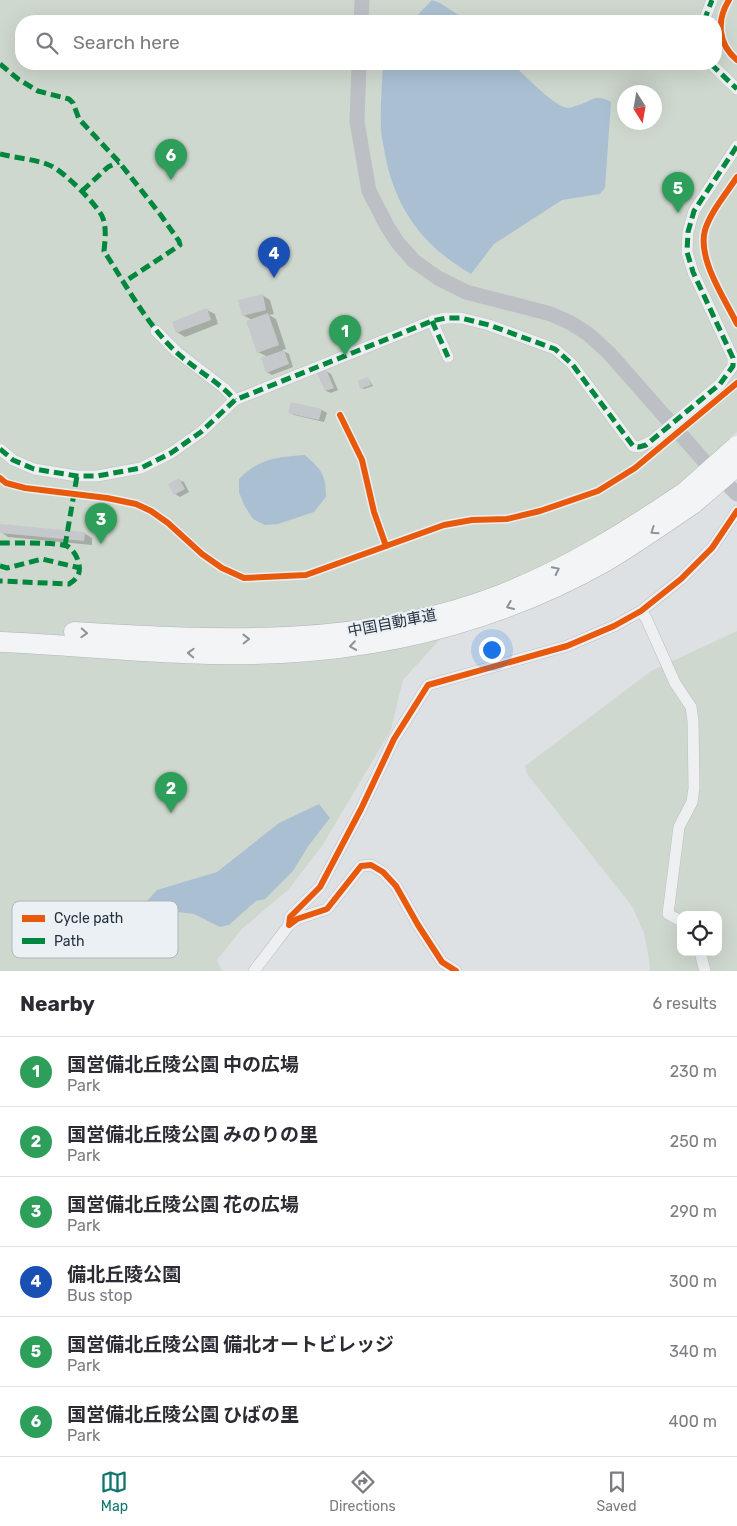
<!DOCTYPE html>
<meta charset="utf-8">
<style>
body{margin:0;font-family:Rubik,"Noto Sans JP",sans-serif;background:#f7f7f7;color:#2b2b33}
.controls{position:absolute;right:15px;bottom:15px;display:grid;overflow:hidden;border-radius:10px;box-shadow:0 5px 20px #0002}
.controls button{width:45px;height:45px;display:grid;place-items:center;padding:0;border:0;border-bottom:1px solid #e1e1e2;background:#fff;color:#2b2b33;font:25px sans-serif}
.compass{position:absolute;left:617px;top:85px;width:45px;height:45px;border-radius:50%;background:#fff;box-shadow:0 5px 20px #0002;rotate:169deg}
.you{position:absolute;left:491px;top:649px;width:18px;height:18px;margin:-12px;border:4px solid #fff;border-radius:50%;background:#1a73e8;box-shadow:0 0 0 8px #1a73e833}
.badge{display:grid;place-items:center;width:32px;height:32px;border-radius:50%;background:#0f766e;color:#fff;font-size:16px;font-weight:700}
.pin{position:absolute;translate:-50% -41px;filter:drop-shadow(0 1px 2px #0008)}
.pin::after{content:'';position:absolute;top:26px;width:18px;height:15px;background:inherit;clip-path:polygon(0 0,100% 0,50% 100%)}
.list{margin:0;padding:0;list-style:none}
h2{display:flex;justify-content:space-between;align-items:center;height:65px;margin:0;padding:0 20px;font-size:21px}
h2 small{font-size:16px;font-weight:400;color:#7c7c81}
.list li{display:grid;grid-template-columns:32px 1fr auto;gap:15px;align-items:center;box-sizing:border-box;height:70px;padding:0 20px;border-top:1px solid #e1e1e2}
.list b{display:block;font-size:19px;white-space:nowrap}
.list p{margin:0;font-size:16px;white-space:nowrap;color:#7c7c81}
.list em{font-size:16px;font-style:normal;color:#7c7c81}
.icon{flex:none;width:28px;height:28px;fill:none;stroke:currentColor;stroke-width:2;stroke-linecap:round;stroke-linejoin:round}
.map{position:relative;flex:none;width:737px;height:971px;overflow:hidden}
.search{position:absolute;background:#fff;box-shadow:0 5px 20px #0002;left:15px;right:15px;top:15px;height:55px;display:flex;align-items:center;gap:12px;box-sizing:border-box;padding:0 18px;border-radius:20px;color:#7c7c81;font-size:19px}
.sheet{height:485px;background:#fff}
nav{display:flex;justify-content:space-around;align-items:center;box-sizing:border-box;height:70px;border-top:1px solid #e1e1e2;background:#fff;font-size:14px;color:#7c7c81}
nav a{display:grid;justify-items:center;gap:2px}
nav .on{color:#0f766e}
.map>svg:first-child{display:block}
</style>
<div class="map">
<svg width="737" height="971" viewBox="0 0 737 971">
<rect width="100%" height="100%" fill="#dee1e4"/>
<g fill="#cfd8ce" fill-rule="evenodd">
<path d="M0,0H737V432L681,486L550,566L481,594L403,680L391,730L322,846L289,889L242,929L217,960L222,971H0ZM21,21H716V64H21ZM624,92H654V122H624Z"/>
<path d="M737,631V971H650L649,959L644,933L632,906L527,774L525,766L651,671ZM681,915H718V952H681Z"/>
</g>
<g fill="#aac0d2">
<polygon points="432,0 440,3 468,21 412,21"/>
<path d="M383,64H512C524,74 553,106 568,108C570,108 573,107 575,106C592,102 594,92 611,102L605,188L600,194L562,200L494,244L471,274C423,246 396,210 385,155C384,146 381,137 381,129C380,107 382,85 383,64Z"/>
<path d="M305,455C322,470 326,475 326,497L314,512L278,524L265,525L253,519L244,505L239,492V479C260,458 277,457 305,455Z"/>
<polygon points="319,804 330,818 309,845 293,871 265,899 256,901 229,925 220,927 194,914 168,911 134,922 131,919 157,890 217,872 279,823"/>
</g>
<g fill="#0003">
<polygon points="262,295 270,300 274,314 269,315 276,319 286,349 282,350 289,354 293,367 272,375 267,372 268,357 258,352 252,320 243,315"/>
<polygon points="207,310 215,314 218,324 185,337 177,332"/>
<polygon points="326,371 331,374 338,390 331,393 326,391"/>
<polygon points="368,378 373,386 364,389 361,388"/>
<polygon points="292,403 322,410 327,413 324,422 294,415 290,412"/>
<polygon points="179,480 184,482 189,492 180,497 175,494"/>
<polygon points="1,532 84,533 92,538 92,545 8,537"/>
</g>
<g fill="#c6c9cc">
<polygon points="263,294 266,310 242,316 238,300"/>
<polygon points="207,308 211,320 176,333 172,322"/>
<polygon points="268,313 279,345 257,353 246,321"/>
<polygon points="284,350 289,364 266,373 261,358"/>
<polygon points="326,369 334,388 325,391 317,373"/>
<polygon points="368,377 371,385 360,389 358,381"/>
<polygon points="291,402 322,409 319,420 288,413"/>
<polygon points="179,478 185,489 174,495 168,484"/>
<polygon points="0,524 85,532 84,541 0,533"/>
</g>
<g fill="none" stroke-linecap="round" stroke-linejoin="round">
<g stroke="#bcbfc2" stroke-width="12">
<g id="street">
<polyline points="704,21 712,0"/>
<polyline points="711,64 737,89"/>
<polyline points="432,321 448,357"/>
<polyline points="156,331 177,352 224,388 235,400"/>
<polyline points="720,384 733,366 733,358 693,272 687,252 688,232 694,211 737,146"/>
<polyline points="0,449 13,460 34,469 77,476 97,476 141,468 171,453 201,432 235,400 432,321 446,318 461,318 489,325 555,349 572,364 633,446 639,447 652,441"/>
<polyline points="641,611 646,618 675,683 691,707 693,721 694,788 692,802 679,827 668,914 681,921"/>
<polyline points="700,952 705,971"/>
<polyline points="254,971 289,925"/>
<polyline points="456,971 442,962 418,925 396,886 383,872 371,865 361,866 327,909 297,919 289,925 290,917 320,887 361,809 394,739 428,685 567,646 614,626 641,611 681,579 712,548 737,511"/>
</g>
</g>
<g stroke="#b0b4b9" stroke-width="21">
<g id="highway">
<path d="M74,632C219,641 363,648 500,595C567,569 626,532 685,492"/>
<path d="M0,642C94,646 188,658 282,653C396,647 507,617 606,561C636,543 665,523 694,503"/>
</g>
</g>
<use href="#street" stroke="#edeff1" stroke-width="11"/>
<g stroke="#bcc0c4" stroke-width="15">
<polyline points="361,21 362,0"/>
<polyline points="359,64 357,122 369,191 387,226 398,243 414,261 438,278 466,292 551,314 571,323 588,334 609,353 705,462 737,494"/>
</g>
<use href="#highway" stroke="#f2f4f5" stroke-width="20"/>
<g stroke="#bcbfc2" stroke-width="12" stroke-linecap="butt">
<polyline id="street-bridge" points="652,441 720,384"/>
</g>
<g stroke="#b0b4b9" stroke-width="21" stroke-linecap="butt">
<g id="highway-bridge">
<polyline points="685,492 737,446"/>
<polyline points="694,503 737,466"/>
</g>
</g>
<use href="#street-bridge" stroke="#edeff1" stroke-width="11"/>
<use href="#highway-bridge" stroke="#f2f4f5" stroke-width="20"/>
<g stroke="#00873e" stroke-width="5" stroke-dasharray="10 5" stroke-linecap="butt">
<polyline points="704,21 712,0"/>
<polyline points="0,64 18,79 38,91 69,99 73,103 79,119 119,162 160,214 179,241 180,245 124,282"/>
<polyline points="711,64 737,89"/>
<path d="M0,154C16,158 34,159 49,165C63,170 96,204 102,216C107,227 105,240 104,251C126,285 146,323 175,351C194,369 218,381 235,400"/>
<polyline points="82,191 108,167 119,162"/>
<polyline points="432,321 448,357"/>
<polyline points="0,449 13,460 34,469 77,476 97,476 141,468 171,453 201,432 235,400 432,321 446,318 461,318 489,325 555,349 572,364 633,446 639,447 646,445 720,384 733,366 733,358 693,272 687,252 688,232 694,211 737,146"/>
<path d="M0,543C13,543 57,542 67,546C74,550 78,558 79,565C81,574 76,580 69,584L0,581"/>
<polyline points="65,546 77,476"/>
<polyline points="0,566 7,568 42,559 80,568"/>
</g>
<g stroke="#ebf0f5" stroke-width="9">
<g id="cycleway">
<path d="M729,0C716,21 718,44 737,60"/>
<path d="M737,177C726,194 711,211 705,230C697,259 725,299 737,324"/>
<polyline points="340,415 362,460 374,512 386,546"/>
<polyline points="0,478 6,483 25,488 107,498 136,504 151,511 168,523 202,554 222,568 244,578 306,575 444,525 472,520 507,519 540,511 598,491 635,468 737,383"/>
<polyline points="456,971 442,962 418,925 396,886 383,872 371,865 361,866 327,909 297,919 289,925 290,917 320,887 361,809 394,739 428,685 567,646 614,626 641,611 681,579 712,548 737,511"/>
</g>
</g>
<use href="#cycleway" stroke="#e8590c" stroke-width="6"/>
</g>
<defs><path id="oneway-chevron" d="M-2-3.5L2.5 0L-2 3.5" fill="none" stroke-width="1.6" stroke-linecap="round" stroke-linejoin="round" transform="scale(1.25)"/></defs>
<g stroke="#8c929a">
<use href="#oneway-chevron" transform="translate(654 531) rotate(146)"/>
<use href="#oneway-chevron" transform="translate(556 570) rotate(-26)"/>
<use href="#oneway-chevron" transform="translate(510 606) rotate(157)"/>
<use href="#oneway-chevron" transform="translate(84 633) rotate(3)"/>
<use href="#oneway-chevron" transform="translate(246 639) rotate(-1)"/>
<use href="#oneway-chevron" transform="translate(353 646) rotate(172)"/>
<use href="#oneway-chevron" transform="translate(191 653) rotate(-178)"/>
</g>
<g text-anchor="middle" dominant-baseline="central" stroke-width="4.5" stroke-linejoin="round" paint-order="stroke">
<g font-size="15" fill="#25303e" stroke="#ebf0f5">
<text transform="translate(392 623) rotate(-11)">中国自動車道</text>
</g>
</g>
<rect x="12" y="901" width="166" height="57" rx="8" fill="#ebf0f5" stroke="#b0b6be" stroke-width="1"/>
<rect x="22" y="915" width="23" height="7" fill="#e8590c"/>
<rect x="22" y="938" width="23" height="6" fill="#00873e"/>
<g font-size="14" fill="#25303e">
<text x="54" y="923">Cycle path</text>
<text x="54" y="946">Path</text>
</g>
</svg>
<div class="controls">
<button><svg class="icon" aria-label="locate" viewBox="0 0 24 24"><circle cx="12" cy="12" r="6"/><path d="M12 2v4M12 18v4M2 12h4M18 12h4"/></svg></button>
</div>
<svg class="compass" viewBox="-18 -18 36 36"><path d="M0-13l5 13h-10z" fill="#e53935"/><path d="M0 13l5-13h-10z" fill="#7c7c81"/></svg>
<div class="you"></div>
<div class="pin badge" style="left:345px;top:356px;background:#2e9e5b">1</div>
<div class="pin badge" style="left:171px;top:813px;background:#2e9e5b">2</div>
<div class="pin badge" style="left:101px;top:544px;background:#2e9e5b">3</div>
<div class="pin badge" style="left:274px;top:278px;background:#1a4fb4">4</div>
<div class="pin badge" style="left:678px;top:213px;background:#2e9e5b">5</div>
<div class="pin badge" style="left:171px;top:180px;background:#2e9e5b">6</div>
<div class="search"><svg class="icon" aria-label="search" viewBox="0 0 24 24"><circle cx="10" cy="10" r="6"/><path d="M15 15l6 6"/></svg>Search here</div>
</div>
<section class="sheet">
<h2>Nearby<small>6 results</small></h2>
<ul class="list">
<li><span class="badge" style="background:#2e9e5b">1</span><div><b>国営備北丘陵公園 中の広場</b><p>Park</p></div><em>230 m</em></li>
<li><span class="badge" style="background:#2e9e5b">2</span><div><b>国営備北丘陵公園 みのりの里</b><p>Park</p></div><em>250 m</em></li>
<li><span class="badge" style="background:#2e9e5b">3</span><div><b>国営備北丘陵公園 花の広場</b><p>Park</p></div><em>290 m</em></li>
<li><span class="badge" style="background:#1a4fb4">4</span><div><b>備北丘陵公園</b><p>Bus stop</p></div><em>300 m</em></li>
<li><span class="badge" style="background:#2e9e5b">5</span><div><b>国営備北丘陵公園 備北オートビレッジ</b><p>Park</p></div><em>340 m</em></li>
<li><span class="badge" style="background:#2e9e5b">6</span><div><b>国営備北丘陵公園 ひばの里</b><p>Park</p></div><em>400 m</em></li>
</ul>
</section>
<nav>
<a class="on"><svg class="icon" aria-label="map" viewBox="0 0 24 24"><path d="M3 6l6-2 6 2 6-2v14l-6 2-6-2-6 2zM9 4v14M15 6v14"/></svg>Map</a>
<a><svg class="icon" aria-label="directions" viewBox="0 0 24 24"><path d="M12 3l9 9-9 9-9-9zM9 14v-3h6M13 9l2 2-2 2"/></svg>Directions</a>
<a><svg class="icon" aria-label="saved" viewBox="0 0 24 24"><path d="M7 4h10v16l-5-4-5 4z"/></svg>Saved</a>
</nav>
